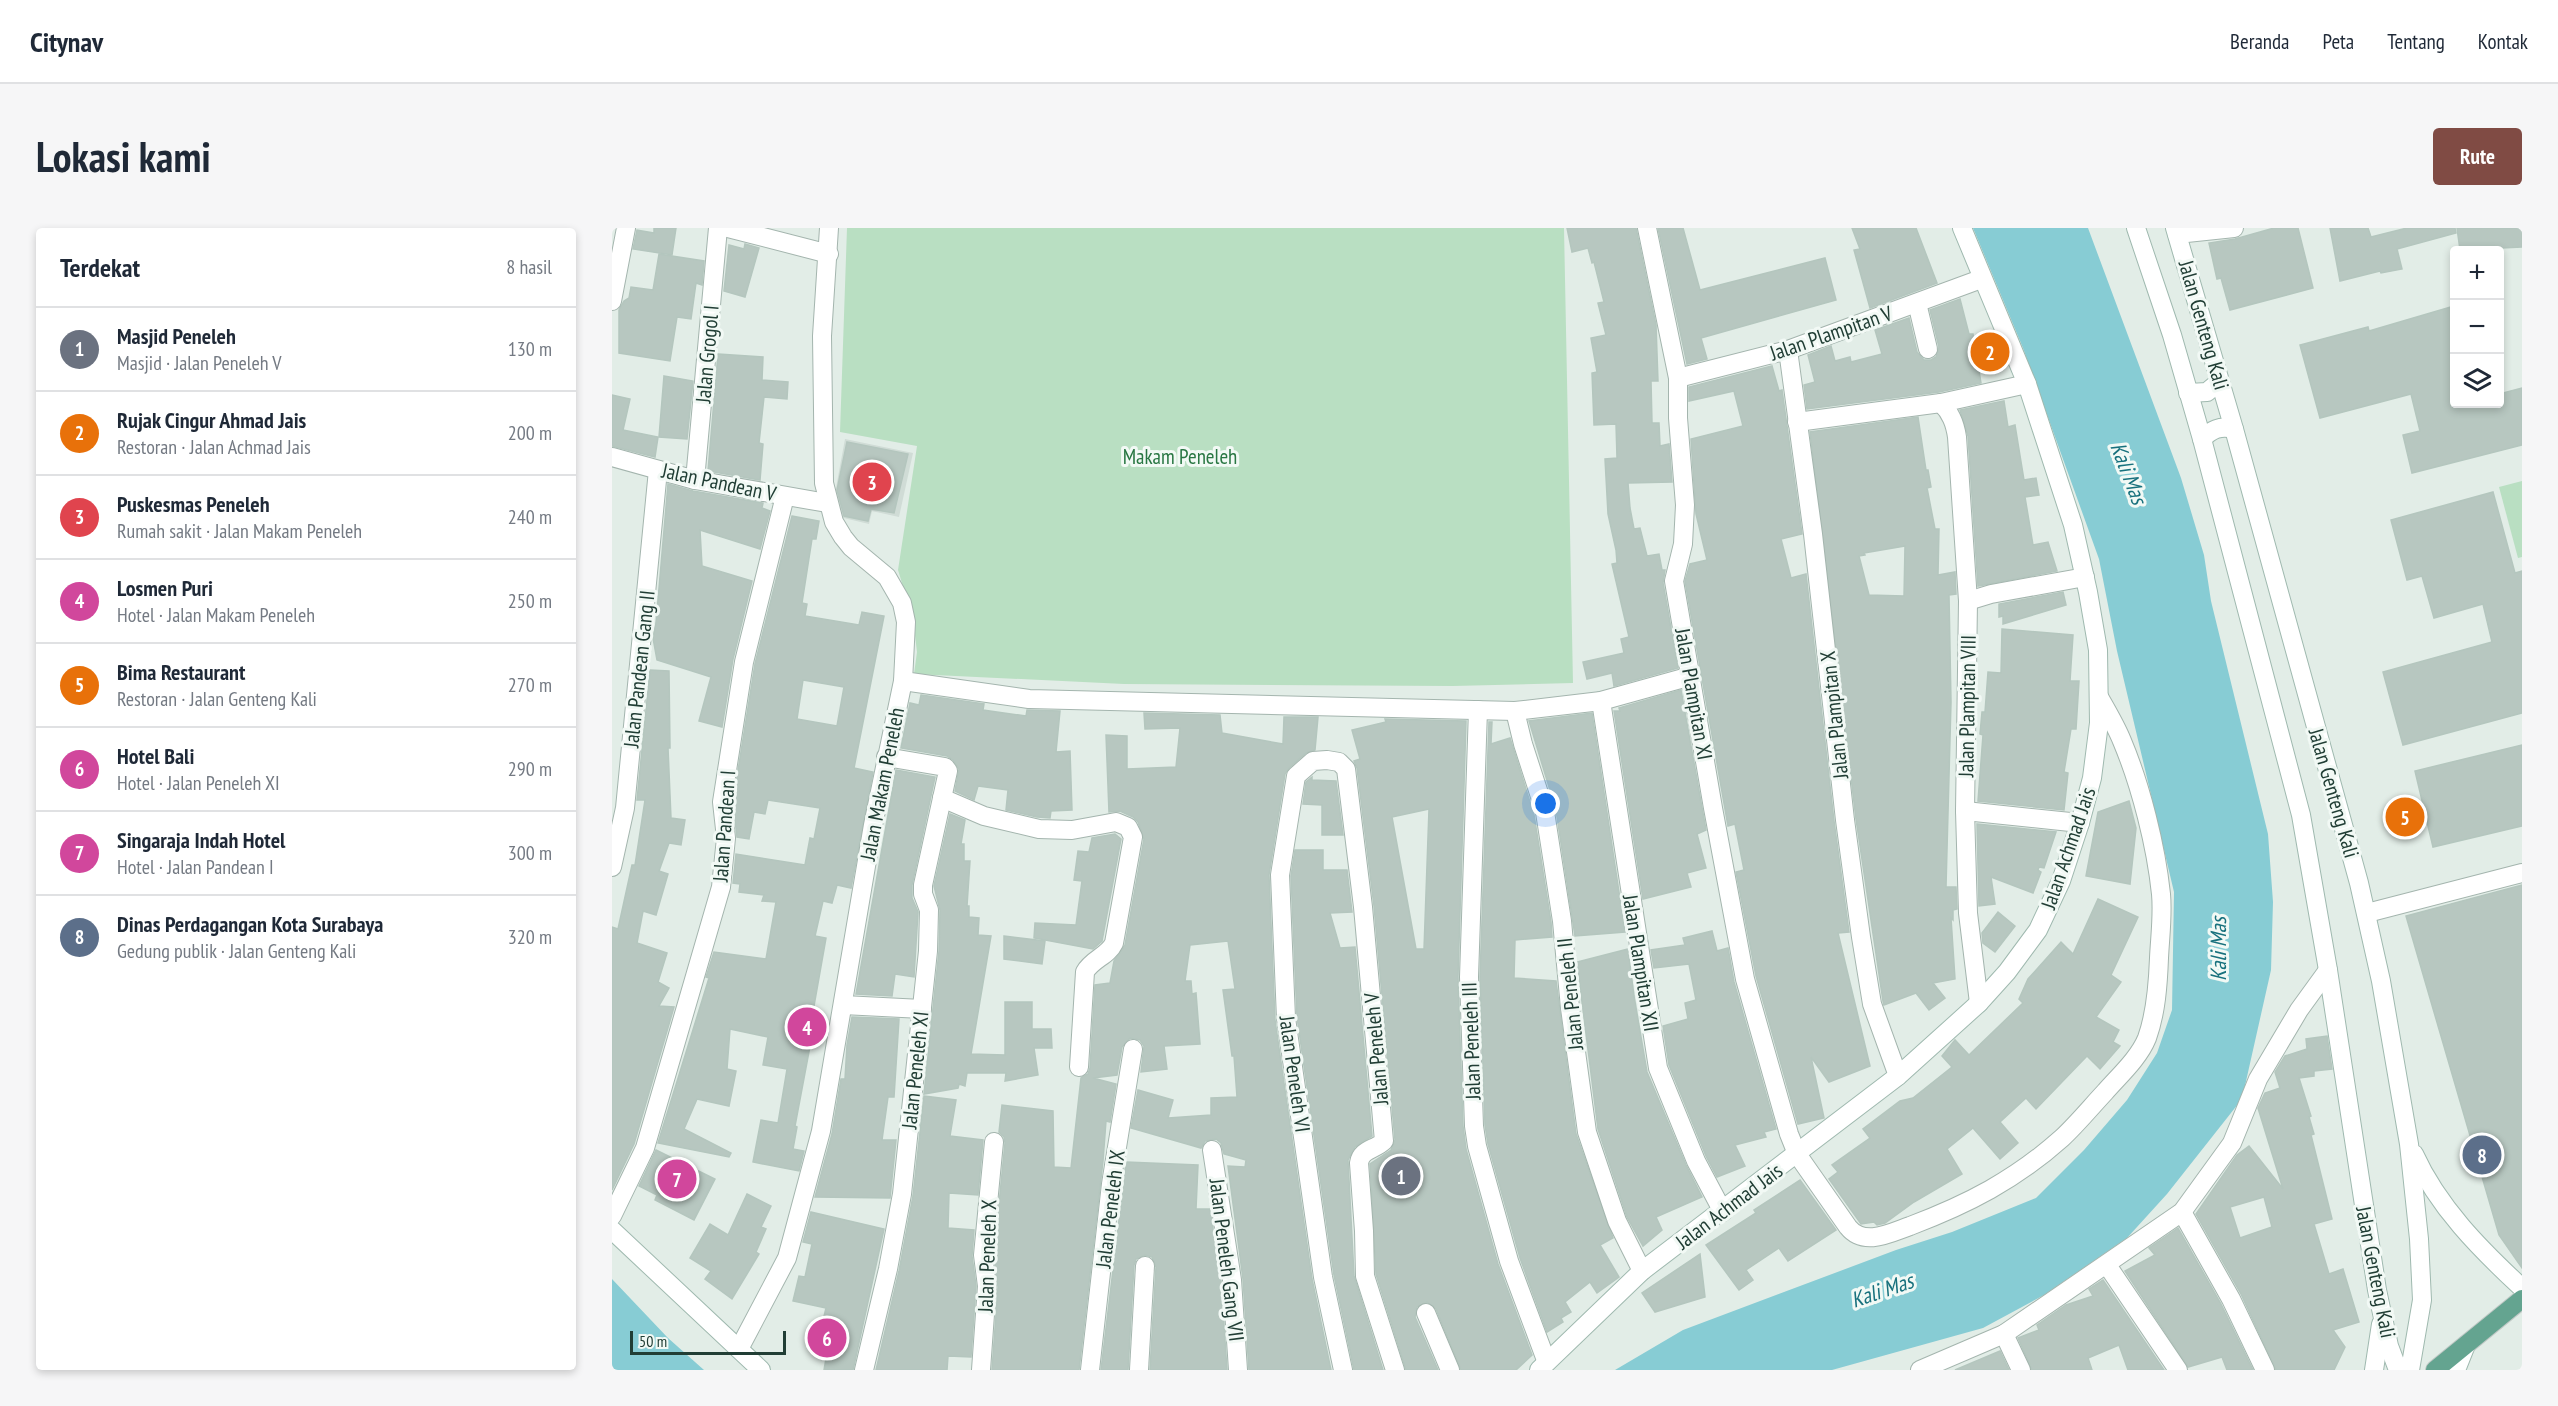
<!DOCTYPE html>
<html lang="id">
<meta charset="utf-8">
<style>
body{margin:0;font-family:"PT Sans Narrow",sans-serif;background:#f6f6f7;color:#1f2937}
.controls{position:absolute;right:18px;top:18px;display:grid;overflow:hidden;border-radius:6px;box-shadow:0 3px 9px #0003}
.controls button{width:54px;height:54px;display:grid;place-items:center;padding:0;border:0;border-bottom:2px solid #e0e1e3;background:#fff;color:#1f2937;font:30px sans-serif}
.scale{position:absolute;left:18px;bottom:15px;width:156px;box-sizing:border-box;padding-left:6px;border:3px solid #213e35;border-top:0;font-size:16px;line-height:21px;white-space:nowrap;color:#213e35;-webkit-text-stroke:4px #f2f9f5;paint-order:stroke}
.you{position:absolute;left:934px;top:576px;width:21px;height:21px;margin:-15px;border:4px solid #fff;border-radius:50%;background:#1a73e8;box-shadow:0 0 0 9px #1a73e833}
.badge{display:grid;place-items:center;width:39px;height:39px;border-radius:50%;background:#804b44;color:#fff;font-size:20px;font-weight:700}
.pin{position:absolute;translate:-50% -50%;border:3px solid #fff;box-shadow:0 2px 6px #0006}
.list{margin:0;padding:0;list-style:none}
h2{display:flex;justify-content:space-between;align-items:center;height:78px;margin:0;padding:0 24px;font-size:26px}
h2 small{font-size:20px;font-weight:400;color:#747a83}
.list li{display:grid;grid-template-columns:39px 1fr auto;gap:18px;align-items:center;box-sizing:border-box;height:84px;padding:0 24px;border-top:2px solid #e0e1e3}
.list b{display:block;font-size:22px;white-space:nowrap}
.list p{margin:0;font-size:20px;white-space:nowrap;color:#747a83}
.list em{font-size:20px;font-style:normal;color:#747a83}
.icon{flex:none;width:33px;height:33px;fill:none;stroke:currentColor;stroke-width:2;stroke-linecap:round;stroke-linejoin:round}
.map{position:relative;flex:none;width:1910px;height:1142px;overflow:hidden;border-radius:6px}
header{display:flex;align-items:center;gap:36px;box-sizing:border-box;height:84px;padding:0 30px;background:#fff;border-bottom:2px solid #e0e1e3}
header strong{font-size:28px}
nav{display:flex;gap:33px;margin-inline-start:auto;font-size:21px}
.intro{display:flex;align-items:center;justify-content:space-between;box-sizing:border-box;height:144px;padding:0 36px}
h1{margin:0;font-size:42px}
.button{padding:15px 27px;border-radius:6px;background:#804b44;color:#fff;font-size:21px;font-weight:700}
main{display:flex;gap:36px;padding:0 36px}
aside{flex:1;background:#fff;border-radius:6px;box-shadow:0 3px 9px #0003}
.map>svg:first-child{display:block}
</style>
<header>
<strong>Citynav</strong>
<nav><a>Beranda</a><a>Peta</a><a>Tentang</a><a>Kontak</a></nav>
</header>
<div class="intro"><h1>Lokasi kami</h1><a class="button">Rute</a></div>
<main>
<aside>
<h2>Terdekat<small>8 hasil</small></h2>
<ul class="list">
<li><span class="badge" style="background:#6b7280">1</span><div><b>Masjid Peneleh</b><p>Masjid · Jalan Peneleh V</p></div><em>130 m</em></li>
<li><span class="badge" style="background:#e8710a">2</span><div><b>Rujak Cingur Ahmad Jais</b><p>Restoran · Jalan Achmad Jais</p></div><em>200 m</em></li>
<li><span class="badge" style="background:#e0444e">3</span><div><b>Puskesmas Peneleh</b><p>Rumah sakit · Jalan Makam Peneleh</p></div><em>240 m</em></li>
<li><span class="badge" style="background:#d1479c">4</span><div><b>Losmen Puri</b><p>Hotel · Jalan Makam Peneleh</p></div><em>250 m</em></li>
<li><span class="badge" style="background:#e8710a">5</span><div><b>Bima Restaurant</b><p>Restoran · Jalan Genteng Kali</p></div><em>270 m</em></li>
<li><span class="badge" style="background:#d1479c">6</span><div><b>Hotel Bali</b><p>Hotel · Jalan Peneleh XI</p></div><em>290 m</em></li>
<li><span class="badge" style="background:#d1479c">7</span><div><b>Singaraja Indah Hotel</b><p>Hotel · Jalan Pandean I</p></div><em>300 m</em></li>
<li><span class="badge" style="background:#5c6f8a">8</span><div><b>Dinas Perdagangan Kota Surabaya</b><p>Gedung publik · Jalan Genteng Kali</p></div><em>320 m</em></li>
</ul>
</aside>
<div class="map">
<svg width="1910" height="1142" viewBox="0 0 1910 1142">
<rect width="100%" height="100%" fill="#e2ede7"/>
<polygon fill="#d0dcd6" points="233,211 301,225 287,289 260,283 257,296 219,287"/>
<g fill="#b9dfc2">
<polygon points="235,0 952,0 961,455 841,458 512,456 302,446 305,424 301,391 286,342 305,218 228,204"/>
<polygon points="1910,253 1910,329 1906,330 1887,259"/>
</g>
<g fill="#87ccd4">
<polygon points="1361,0 1476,0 1569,250 1592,327 1599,373 1656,606 1661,674 1659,742 1630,871 1555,966 1515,1010 1432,1067 1371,1100 1220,1142 1003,1142 1071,1102 1284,1022 1340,1004 1424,970 1472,922 1515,872 1545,825 1560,782 1562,664 1505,423 1487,331 1411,120"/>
<polygon points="0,1051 56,1110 92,1142 0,1142"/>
</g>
<g fill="#b7c7c0" stroke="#b4c6be" stroke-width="1.5" fill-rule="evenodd">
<polygon points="42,0 64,0 60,27 21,21 25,2 42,5"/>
<polygon points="955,0 1024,0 1044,97 1046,153 1039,153 1040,195 1047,195 1048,218 1057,216 1060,254 1016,255 1018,280 1022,301 1028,300 1035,328 1047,326 1050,342 1053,342 1051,355 1066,440 1002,458 1000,445 975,451 971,434 1012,425 1009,411 1017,409 1000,336 1005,335 1004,322 996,286 993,231 1005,230 1004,196 982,197 980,145 985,144 979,110 994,107 986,75 992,74 982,34 980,35 976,20 960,24"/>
<polygon points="1046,0 1071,0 1088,62 1213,30 1224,72 1089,110 1095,131 1075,136"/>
<polygon points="1240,0 1304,0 1325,55 1258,80 1242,22 1248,21"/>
<polygon points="1662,0 1686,0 1701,60 1618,82 1609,50 1605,51 1597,15 1623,11"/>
<polygon points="1718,0 1756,0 1759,9 1795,0 1843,0 1844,5 1785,21 1790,41 1769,45 1768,43 1728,53"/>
<polygon points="1845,0 1910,0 1910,19 1848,22"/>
<polygon points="133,16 147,20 133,69 112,63 117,17 132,21"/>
<polygon points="47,26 92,33 90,57 84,55 79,91 65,89 58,133 7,125 7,82 12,73 17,70 19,59 41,62"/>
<polygon points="1348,71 1357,106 1361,106 1369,155 1327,164 1195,181 1192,157 1203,154 1196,127 1219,118 1223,133 1238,129 1239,134 1270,126 1263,102 1297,90 1305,124 1312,132 1319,132 1324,129 1327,119 1318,82"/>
<polygon points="1842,78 1842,176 1887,176 1887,166 1910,160 1910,217 1800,245 1791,207 1808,203 1799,166 1708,190 1688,117 1756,99 1757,103"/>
<polygon points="106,126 151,129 150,152 176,154 175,171 152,169 147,215 151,216 148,252 96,243"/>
<polygon points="1160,138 1167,163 1170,162 1190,306 1169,311 1179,350 1194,346 1222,593 1237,704 1226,705 1258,838 1217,854 1199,829 1212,890 1186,896 1144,748 1124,644 1132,642 1123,596 1116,598 1073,353 1078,336 1095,332 1084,286 1079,211 1131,198 1122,163 1077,173 1077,159"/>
<polygon points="52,148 81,153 75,211 47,209"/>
<polygon points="0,167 18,171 11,202 46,209 43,229 0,218"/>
<polygon points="1392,173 1396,199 1403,197 1412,252 1424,250 1427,267 1413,269 1421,317 1436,314 1445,343 1366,358 1356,208 1348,182"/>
<path d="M1306,189L1314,242H1316L1319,259L1315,260L1323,301H1327L1326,347L1343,344L1344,366L1337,367L1339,474L1334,659H1344L1345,681L1341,682V692L1339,690L1343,751L1321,755L1333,770L1317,782L1304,765L1272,777L1271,773L1244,591L1198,204ZM1293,318L1292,368L1257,367L1247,328L1253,327L1252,325Z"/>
<polygon points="235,214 296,226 282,285 259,281 256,293 232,288 225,262"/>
<polygon points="56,256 81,263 151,275 150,280 158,283 148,321 88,302 90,338 140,353 121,431 110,499 87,493 99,449 45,432 41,410 44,395"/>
<polygon points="1881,264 1903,345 1910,343 1910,485 1791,517 1771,444 1880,414 1871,376 1822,390 1810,348 1795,352 1779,292"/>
<path d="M180,288L207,293L204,311H200L190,375L195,376L193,388L247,397L250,384L272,388L242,540L261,544L239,660L225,657L220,675L211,673L203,708L214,710L196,812L199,813L183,898L185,899L181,921L192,923L187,943L141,934L149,892L166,895L175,841L151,837L156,809L118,801L115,841L124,843L117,878L85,871L72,901L119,925L117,929L46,915L97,750L94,749L102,724L154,731L164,674L150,673L152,667L127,664L128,656L121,655L124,626L193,637L198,610L202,611L208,580L156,572L153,586L142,584L137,611L125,609L121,574L143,436ZM191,452L232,459L225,498L185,491Z"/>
<polygon points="1451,364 1454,377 1391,396 1391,388 1387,389 1387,376"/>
<polygon points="1390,401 1461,407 1458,453 1467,453 1464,501 1459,501 1452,544 1456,545 1452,582 1366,573 1371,507 1368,506 1370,484 1373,484 1376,444 1389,445"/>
<polygon points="38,442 57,443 58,520 56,520 59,590 73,592 69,617 57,615 47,643 56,646 44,687 31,683 25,715 55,725 46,754 57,760 47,778 62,779 22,916 0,962 0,699 6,701 20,637 23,637 33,572 25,572"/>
<polygon points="1069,462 1094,602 1085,606 1094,640 1075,645 1079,659 1031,671 1002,483 1008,483 1007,480"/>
<polygon points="309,467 372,476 371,482 414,488 415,482 448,483 444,524 458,523 460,582 439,583 438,590 425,589 394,582 396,562 366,558 362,572 343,563 347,541 341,532 335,528 289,520 298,475 307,477"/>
<polygon points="532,485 608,487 610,505 671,516 672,489 706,489 703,522 694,525 677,540 673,546 657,647 663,792 700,1051 719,1142 637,1142 631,1051 616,938 633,939 634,932 612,926 609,915 604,911 593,913 589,920 519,900 526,862 561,872 556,890 599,887 599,870 625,869 622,828 620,828 611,762 623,761 616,713 578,717 573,753 579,753 580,766 584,765 588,816 552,818 555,841 529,844 532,818 528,812 518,810 510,819 505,847 481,850 504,856 498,894 494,893 491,933 467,1142 380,1142 386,1059 382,1027 393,915 392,909 387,904 390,877 441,883 442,939 459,940 469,850 476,846 478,840 483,757 498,755 502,733 513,717 532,611 526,594 521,589 508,583 497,584 494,507 515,508 515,541 564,539 568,500 533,501"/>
<polygon points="980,485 1013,704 963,708 944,582 917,493"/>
<path d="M773,491L854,493L846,749L851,898L854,921L886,1036L920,1127L904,1142H849L824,1081L815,1074L805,1079L803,1089L826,1142H794L764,1046L758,936L779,922L783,912L762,678L745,540L742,533L748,531L740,502L774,494ZM817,581L812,721H804L780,589Z"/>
<polygon points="877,494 880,494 879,516 898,510 922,587 939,694 940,709 903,712 902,750 944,753 964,906 1001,1010 988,1017 1007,1049 985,1065 978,1054 953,1074 959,1084 949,1090 951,1094 935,1104 908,1030 876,916 873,897 868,749"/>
<polygon points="1910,517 1910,598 1821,619 1803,543"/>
<polygon points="284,542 323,549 300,657 300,670 306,684 302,749 283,746 280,768 244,766"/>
<polygon points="700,549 700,552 724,553 731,607 710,607 710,577 691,576 694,554"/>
<polygon points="1517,573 1524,600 1518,656 1474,648 1486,584"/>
<polygon points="338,586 353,592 349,616 352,616 352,633 358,633 355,678 357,678 357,689 367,690 366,707 379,708 359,826 393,827 393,774 420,774 420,801 439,801 440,820 422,820 426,847 393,853 394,845 355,845 353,858 347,856 346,860 312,866 327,723 328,682 322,658"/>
<polygon points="1365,596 1444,604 1432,640 1427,639 1426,642 1429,644 1421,665 1379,649 1383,676 1367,678"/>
<polygon points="503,606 509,611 490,713 481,721 422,710 423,695 464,697 470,653 462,652 466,623 477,624 480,610"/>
<polygon points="683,622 711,622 711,642 735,642 740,684 718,685 728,720 743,719 760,908 743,919 736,932 742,1048 771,1142 742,1142 722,1047 685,789 679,648"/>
<polygon points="1910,657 1910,1040 1887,1007 1794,688"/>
<polygon points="1486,671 1526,689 1499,747 1509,754 1484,789 1507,802 1501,814 1508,818 1488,841 1475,828 1424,881 1414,870 1388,894 1406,915 1388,931 1361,900 1335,921 1350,946 1302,974 1273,995 1265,997 1262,994 1249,996 1217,951 1226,944 1220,937 1258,910 1251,901 1288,873 1301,870 1340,839 1330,828 1343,812 1357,827 1411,775 1407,771 1416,751 1449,714 1461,726"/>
<polygon points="1386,684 1403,698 1383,724 1371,715 1370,705"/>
<polygon points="1100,703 1105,723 1116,720 1122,754 1164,901 1152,904 1154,909 1123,917 1133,938 1105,949 1094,928 1057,837 1051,798 1076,791 1073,775 1084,772 1077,736 1042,740 1039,722 1073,717 1071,710"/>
<polygon points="392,708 433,713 430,736 392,731"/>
<polygon points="1016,721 1022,768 1035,844 1074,937 1090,969 1044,989 1050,1002 1031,1018 1015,989 986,901 965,734"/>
<polygon points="240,789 287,791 282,869 276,869 270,912 284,912 278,970 203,969 220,906 229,851 233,851 235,817"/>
<path d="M1715,808L1720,841L1702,843V848L1687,850L1699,888L1697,889L1702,906L1699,907L1720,991L1702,996L1717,1046L1731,1041L1747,1094L1721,1102L1733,1119L1722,1142H1664L1629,1066L1584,986L1625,927L1637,918L1671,961L1646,880L1653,865L1668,860L1663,844L1673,828L1695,821L1694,811ZM1652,969L1660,999L1628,1010L1618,979Z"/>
<polygon points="312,868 344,872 338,908 371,912 366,967 337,965 336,1000 362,1002 360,1028 364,1058 359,1129 336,1128 335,1142 264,1142 287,1043 301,968"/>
<polygon points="44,922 103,951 82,992 43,972 45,967 27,958"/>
<polygon points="514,934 586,937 584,981 598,981 609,1053 615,1142 538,1142 544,1039 540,1029 533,1027 524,1031 522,1037 516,1142 489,1142"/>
<polygon points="1188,952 1224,1002 1176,1033 1167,1020 1134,1042 1141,1052 1127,1062 1094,1017 1144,985 1142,982"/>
<polygon points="135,966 159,978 149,999 154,1001 144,1024 147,1026 120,1071 93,1051 99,1043 78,1030 98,996 116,1007"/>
<polygon points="199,984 272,1001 241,1142 212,1142 215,1125 204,1122 214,1080 181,1073 187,1048 193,1049 200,1016 191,1014"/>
<polygon points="1566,1000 1609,1076 1641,1142 1615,1142 1610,1129 1576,1139 1513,1043 1543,1027 1537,1020"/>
<polygon points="1088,1026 1093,1069 1043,1084 1030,1065"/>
<polygon points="1491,1052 1552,1142 1516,1142 1507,1117 1476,1130 1480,1142 1420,1142 1406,1110 1427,1102 1425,1097 1454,1077 1481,1068 1477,1061"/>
<polygon points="1388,1123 1397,1142 1343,1142"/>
</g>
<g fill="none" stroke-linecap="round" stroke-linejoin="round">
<g stroke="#a4b5ae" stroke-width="20">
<g id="street">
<polyline points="116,0 217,26"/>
<path d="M1035,0L1066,150V190L1073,277L1071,316L1062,353L1101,580L1133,751L1177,906L1185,926L1236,999C1252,1019 1278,1005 1298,998C1356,976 1403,952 1450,910C1465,896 1479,879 1493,864C1507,848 1527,830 1535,810C1544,785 1546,757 1547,730C1548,709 1551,687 1549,666C1544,618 1529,558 1510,513C1504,498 1495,483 1487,469"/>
<polyline points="1565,6 1622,0"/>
<polyline points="0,73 14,0"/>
<polyline points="1305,75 1316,121"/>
<polyline points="1176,122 1201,306 1233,592 1249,709 1260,776 1286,848"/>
<polyline points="1066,150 1176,122 1369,51"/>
<path d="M1329,175C1339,185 1343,195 1345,209L1356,373L1353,583L1356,685L1367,775"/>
<polyline points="1185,194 1329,175 1415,156"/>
<polyline points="0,229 83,252 215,275"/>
<polyline points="83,252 106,0"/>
<polyline points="1356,373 1379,366 1473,349"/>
<polyline points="291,453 417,471 903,483 989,473 1079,448"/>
<polyline points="989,473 1046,840 1084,933 1111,984"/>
<polyline points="866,482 857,749 862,898 865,918 897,1033 934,1132"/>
<polyline points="903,483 911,516 933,584 950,693 958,780 975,904 1005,993 1030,1043"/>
<path d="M330,570L372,588L427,601L460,602L504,594L516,599L521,609L502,715C496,728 480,731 473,744L467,839"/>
<polyline points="1353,583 1468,595"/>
<polyline points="0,639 13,580 46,242"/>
<polyline points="1755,685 1910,645"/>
<polyline points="231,777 310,781"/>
<polyline points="600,922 620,1052 626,1142"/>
<polyline points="1570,984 1619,1071 1653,1142"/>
<polyline points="0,988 33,920 109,659 114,610 110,574 132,434 173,268"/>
<polyline points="1495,1037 1566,1142"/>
<polyline points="814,1085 838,1142"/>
<polyline points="1392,1106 1409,1142"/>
<polyline points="127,1121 175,1030 209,903 261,597 291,453 294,394 290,375 275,349 239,319 231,309 222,294 212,255 210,108 217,0"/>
<polyline points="252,1142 276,1041 290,966 316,723 317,682 311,666 311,657 336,543 333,539 274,529"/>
<polyline points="369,1142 375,1058 371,1027 382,914"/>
<polyline points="478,1142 499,956 521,821"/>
<polyline points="527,1142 533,1038"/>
<path d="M731,1142L711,1049L674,790L668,647L684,548L701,533L715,532L727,534L734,541L751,679L772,913C763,922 749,921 747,935L752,1003L753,1048L783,1142"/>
<polyline points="1308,1142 1392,1106 1570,984 1620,915 1646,851 1687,782 1716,742"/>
</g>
</g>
<g stroke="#9fb9af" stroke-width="20">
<g id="secondary">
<polyline points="1524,0 1560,107 1590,211 1689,587 1716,742 1765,1062 1777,1118 1786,1142"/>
<polyline points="1563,0 1622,201 1747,655 1769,753 1797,916 1807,1011 1810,1072 1798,1142"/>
<polyline points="1576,165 1595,164 1607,154"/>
<path d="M1590,211C1599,202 1608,197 1622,201"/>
<path d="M1802,926C1826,979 1868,1021 1910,1060"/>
<polyline points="0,1002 149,1142"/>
<polyline points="927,1142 1030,1043 1286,848 1367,775 1395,744 1426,702 1449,653 1468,595 1480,550 1487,495 1486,422 1476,364 1461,297 1415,156 1350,0"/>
<polyline points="1762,1142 1769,1096"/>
<polyline points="1844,1142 1854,1117"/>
</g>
</g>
<g stroke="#c1c9c6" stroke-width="20">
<polyline id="primary" points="1823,1142 1910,1071"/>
</g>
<use href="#street" stroke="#fff" stroke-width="18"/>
<use href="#secondary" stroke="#fff" stroke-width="18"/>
<use href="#primary" stroke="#64a490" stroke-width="18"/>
</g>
<g text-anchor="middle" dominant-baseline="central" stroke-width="6" stroke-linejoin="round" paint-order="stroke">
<g font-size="21" fill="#213e35" stroke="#f2f9f5">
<text transform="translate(1592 97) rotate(74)">Jalan Genteng Kali</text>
<text transform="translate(1219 105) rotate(-19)">Jalan Plampitan V</text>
<text transform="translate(95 126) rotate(-85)">Jalan Grogol I</text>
<text transform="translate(107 254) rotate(12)">Jalan Pandean V</text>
<text transform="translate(27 441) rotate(-84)">Jalan Pandean Gang II</text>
<text transform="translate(1082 466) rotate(80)">Jalan Plampitan XI</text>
<text transform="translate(1355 478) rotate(-89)">Jalan Plampitan VIII</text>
<text transform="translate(1222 487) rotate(-96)">Jalan Plampitan X</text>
<text transform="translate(270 556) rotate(-79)">Jalan Makam Peneleh</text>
<text transform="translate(1722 565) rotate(74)">Jalan Genteng Kali</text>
<text transform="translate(112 598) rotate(-86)">Jalan Pandean I</text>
<text transform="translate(1456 620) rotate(-71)">Jalan Achmad Jais</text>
<text transform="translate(1029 735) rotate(81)">Jalan Plampitan XII</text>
<text transform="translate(958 766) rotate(-96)">Jalan Peneleh II</text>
<text transform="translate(859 813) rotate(-92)">Jalan Peneleh III</text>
<text transform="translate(764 821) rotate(-95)">Jalan Peneleh V</text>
<text transform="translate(303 842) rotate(-84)">Jalan Peneleh XI</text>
<text transform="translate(683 846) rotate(82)">Jalan Peneleh VI</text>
<text transform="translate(1117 978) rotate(-37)">Jalan Achmad Jais</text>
<text transform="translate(498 981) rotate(-83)">Jalan Peneleh IX</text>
<text transform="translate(375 1028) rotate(-88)">Jalan Peneleh X</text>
<text transform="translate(615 1032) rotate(83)">Jalan Peneleh Gang VII</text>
<text transform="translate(1764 1044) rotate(79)">Jalan Genteng Kali</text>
</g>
<g font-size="21" fill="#297743" stroke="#f2f9f5">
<text x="568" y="228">Makam Peneleh</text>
</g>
<g font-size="22" font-style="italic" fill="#18717d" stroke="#f2f9f5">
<text transform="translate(1517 245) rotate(69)">Kali Mas</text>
<text transform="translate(1606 721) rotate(-90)">Kali Mas</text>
<text transform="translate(1270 1062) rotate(-19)">Kali Mas</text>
</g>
</g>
</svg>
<div class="controls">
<button>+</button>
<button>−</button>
<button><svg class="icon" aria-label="layers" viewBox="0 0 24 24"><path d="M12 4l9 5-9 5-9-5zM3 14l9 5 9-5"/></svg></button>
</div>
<div class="scale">50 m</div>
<div class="you"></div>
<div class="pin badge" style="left:789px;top:948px;background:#6b7280">1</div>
<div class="pin badge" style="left:1378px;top:124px;background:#e8710a">2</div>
<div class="pin badge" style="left:260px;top:254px;background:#e0444e">3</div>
<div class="pin badge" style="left:195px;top:799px;background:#d1479c">4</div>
<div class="pin badge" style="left:1793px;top:589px;background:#e8710a">5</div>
<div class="pin badge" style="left:215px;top:1110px;background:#d1479c">6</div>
<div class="pin badge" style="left:65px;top:951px;background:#d1479c">7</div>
<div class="pin badge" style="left:1870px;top:927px;background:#5c6f8a">8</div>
</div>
</main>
